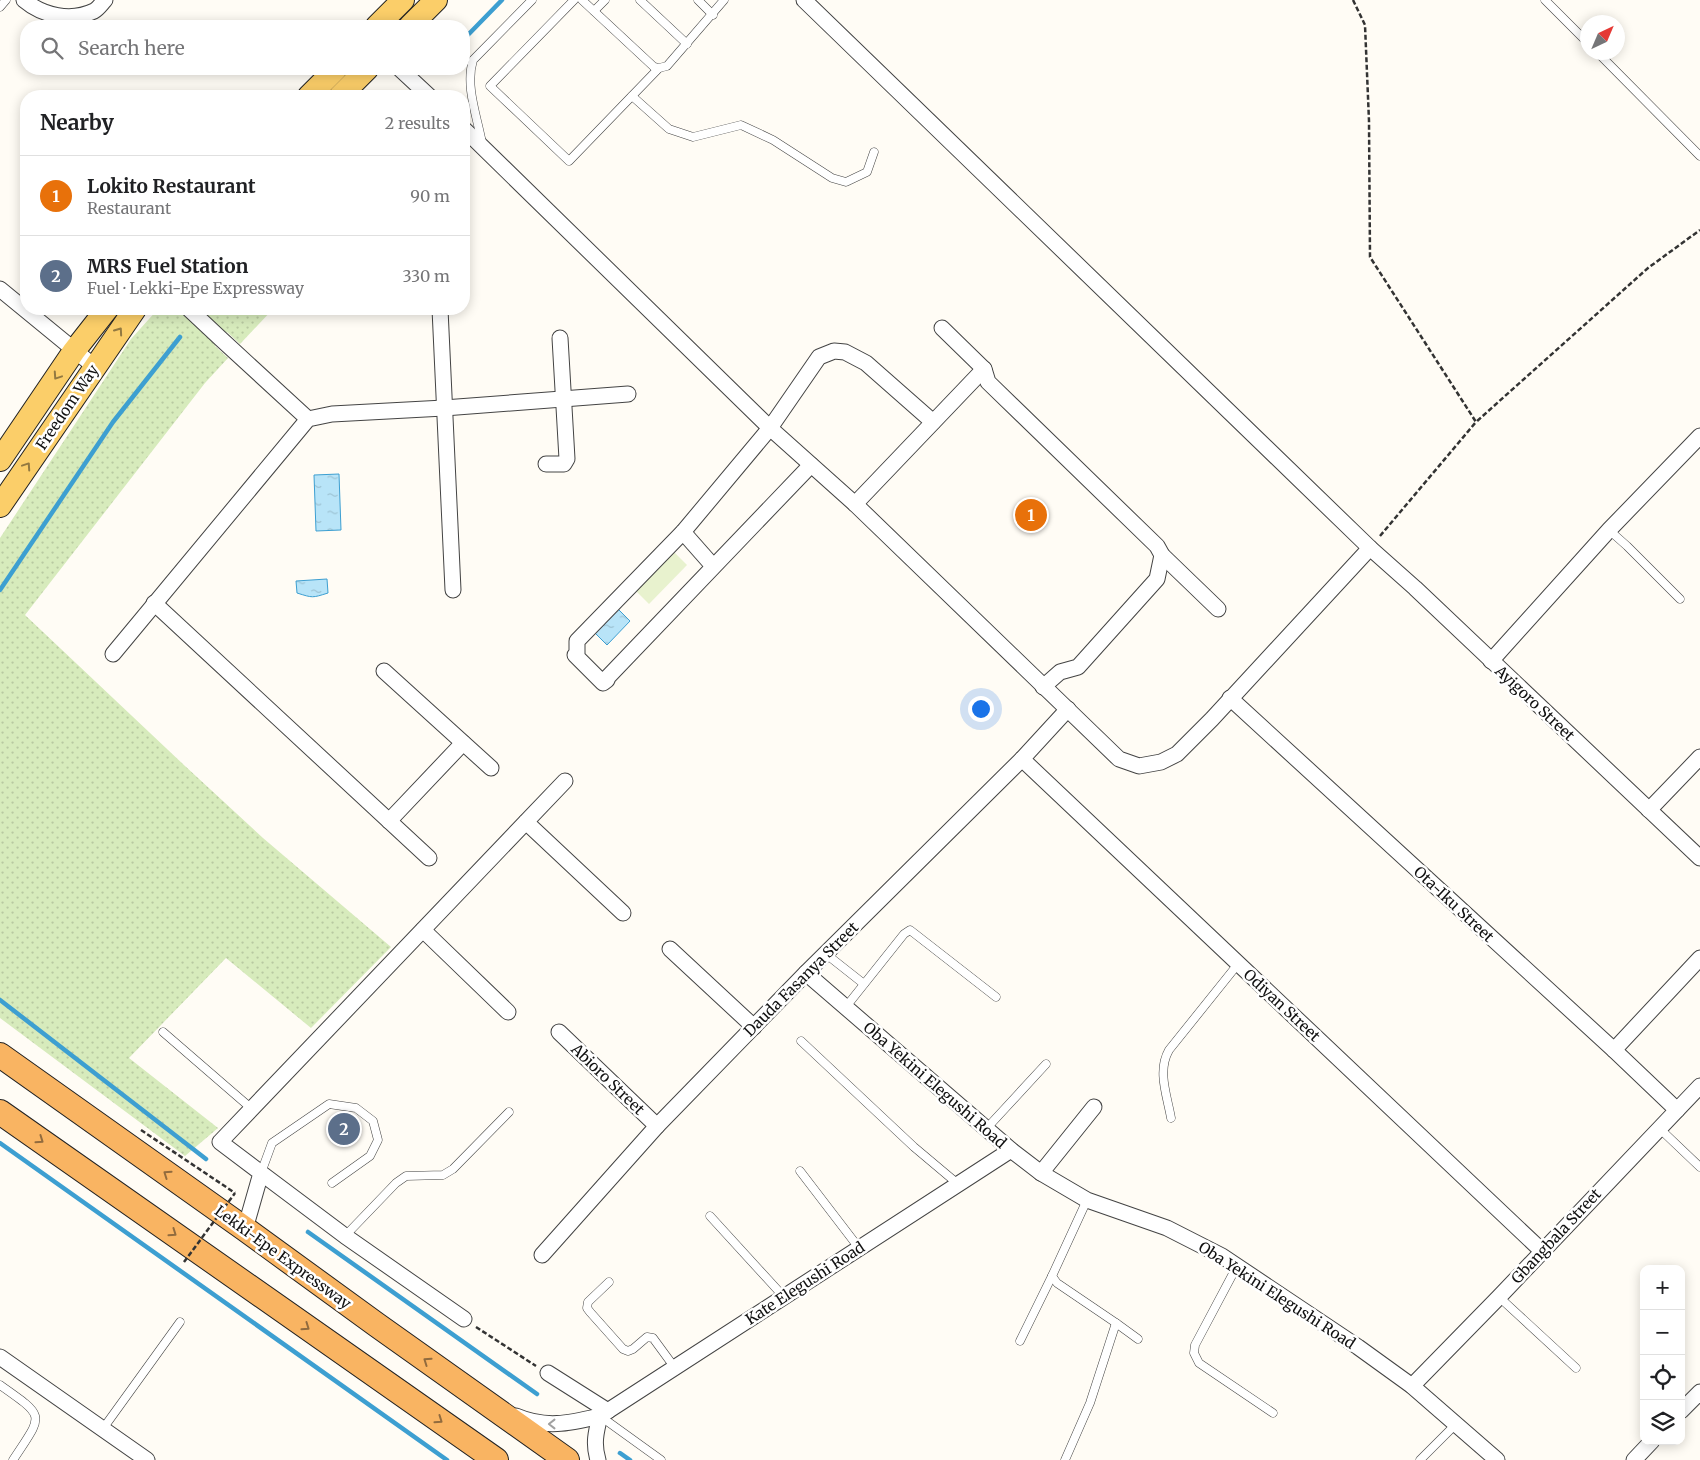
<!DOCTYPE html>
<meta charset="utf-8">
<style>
body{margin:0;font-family:Merriweather,serif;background:#f2f2f2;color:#202124}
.controls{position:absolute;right:15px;bottom:15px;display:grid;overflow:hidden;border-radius:10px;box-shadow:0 2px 12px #0003}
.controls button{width:45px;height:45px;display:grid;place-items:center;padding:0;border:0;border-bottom:1px solid #e0e0e0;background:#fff;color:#202124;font:25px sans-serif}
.compass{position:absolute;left:1580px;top:15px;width:45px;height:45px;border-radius:50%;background:#fff;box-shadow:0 2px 12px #0003;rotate:44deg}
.you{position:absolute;left:980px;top:708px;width:18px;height:18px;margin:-12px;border:4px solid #fff;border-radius:50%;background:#1a73e8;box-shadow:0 0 0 8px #1a73e833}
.badge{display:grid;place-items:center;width:32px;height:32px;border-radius:50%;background:#1a73e8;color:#fff;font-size:16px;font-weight:700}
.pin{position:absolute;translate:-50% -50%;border:2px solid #fff;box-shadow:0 1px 5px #0006}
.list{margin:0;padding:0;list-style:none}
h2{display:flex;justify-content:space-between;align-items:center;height:65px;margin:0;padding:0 20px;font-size:21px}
h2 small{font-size:16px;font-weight:400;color:#757577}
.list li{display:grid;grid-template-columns:32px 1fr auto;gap:15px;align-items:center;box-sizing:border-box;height:80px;padding:0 20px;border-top:1px solid #e0e0e0}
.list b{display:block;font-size:19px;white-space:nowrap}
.list p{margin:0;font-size:16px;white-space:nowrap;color:#757577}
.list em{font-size:16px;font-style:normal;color:#757577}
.icon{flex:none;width:28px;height:28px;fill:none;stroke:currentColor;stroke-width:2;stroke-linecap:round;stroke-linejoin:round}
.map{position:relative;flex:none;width:1700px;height:1460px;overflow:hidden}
.search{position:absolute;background:#fff;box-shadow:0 2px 12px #0003;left:20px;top:20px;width:450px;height:55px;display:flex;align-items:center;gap:12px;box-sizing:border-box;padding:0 18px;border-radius:20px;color:#757577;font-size:19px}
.panel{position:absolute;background:#fff;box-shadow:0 2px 12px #0003;left:20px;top:90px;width:450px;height:225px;border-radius:20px}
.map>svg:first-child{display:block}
</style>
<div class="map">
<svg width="1700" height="1460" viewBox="0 0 1700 1460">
<defs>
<pattern id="grass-dots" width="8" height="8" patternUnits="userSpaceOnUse" patternTransform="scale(1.25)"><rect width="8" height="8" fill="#d7ebbc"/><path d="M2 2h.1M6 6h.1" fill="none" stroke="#b8c8a1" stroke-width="1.8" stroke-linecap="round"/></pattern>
<pattern id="water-ripples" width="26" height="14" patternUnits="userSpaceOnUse" patternTransform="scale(1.25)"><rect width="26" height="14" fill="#b8e4f8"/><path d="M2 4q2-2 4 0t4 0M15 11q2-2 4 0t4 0" fill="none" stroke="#9dc3d4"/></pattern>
</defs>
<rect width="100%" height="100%" fill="#fffcf5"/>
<polygon fill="url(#grass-dots)" points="158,309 273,309 240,344 227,332 215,346 228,358 205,383 25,615 185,766 263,838 391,947 311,1028 226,958 129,1058 218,1128 185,1156 0,1018 0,538 131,339"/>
<polygon fill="#e8f2ce" points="668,546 687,565 649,604 630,585"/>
<g fill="url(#water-ripples)" stroke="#3d9fd1">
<polygon points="339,474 341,530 316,531 314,475"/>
<path d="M327,579L328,593C312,598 313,598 297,593L296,581Z"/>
<polygon points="617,608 630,621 607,645 594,632"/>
</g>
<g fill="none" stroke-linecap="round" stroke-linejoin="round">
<g stroke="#3d9fd1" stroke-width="4.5">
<polyline points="464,39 502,0"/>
<polyline points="0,590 113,422 180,337"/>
<polyline points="0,1000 206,1159"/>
<polyline points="0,1143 447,1460"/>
<polyline points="308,1232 537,1394"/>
<polyline points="620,1453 630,1460"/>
</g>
<g stroke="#444" stroke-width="9">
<g id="service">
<polyline points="574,0 490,86 569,161 659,68"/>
<polyline points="582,0 654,67 659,68 667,66 724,0"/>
<polyline points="640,0 687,44"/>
<polyline points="698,0 713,15"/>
<polyline points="1545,0 1588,43"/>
<polyline points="0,7 6,0"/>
<polyline points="594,11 605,0"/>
<polyline points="1597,52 1700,156"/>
<polyline points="632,96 669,129 693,137 741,125 773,140 832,178 846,182 867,172 874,152"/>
<path d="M482,143C477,116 465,86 473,60L532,0"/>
<polyline points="1609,530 1627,546 1680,599"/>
<polyline points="826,954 864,984"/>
<polyline points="845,1008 904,934 910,930 996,997"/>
<polyline points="163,1032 252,1109"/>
<polyline points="801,1041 914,1147 958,1184"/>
<path d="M1171,1118C1167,1095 1157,1071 1169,1050L1238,964"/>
<polyline points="1659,1128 1700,1167"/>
<polyline points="986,1129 1046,1064"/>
<polyline points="800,1171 859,1248"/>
<polyline points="261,1173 272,1143 329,1104 356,1108 373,1121 378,1140 370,1156 332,1183"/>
<polyline points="1087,1200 1052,1276 1057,1283 1116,1323 1138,1339"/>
<polyline points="710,1216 784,1297"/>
<polyline points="345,1236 396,1183 406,1176 443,1175 453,1169 509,1112"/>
<polyline points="1237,1266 1195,1345 1194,1353 1199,1363 1273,1413"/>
<polyline points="609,1282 588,1302 587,1308 590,1312 623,1349 628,1351 633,1349 647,1337 653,1338 675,1368"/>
<polyline points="1499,1297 1576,1368"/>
<polyline points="1020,1341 1052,1276"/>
<path d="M0,1385C47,1418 43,1414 13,1460"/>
<polyline points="600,1416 661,1460"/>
<polyline points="102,1430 180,1322"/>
<polyline points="1065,1460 1090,1403 1116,1323"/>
<polyline points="1420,1460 1456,1424"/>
</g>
</g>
<g stroke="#444" stroke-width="17">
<g id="minor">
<path d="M24,0C43,16 71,22 94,11C98,9 102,3 105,0"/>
<polyline points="804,0 1370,548 1415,588 1700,858"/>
<polyline points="400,69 429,96"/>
<polyline points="464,129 770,428 855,504 1119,759 1139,766 1161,762 1177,754 1212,719 1370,548"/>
<polyline points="0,289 95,367"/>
<polyline points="189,309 221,339 308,419"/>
<polyline points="440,309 453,590"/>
<polyline points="942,328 984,369 988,382 1157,546 1162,555 1218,609"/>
<polyline points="546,464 564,464 567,459 560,338"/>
<polyline points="811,465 608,677 607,680 603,683 575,655 577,656 577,641 683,532 770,428 819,357 834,351 845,352 866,363 933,422"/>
<polyline points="855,504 984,369"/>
<polyline points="683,532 713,566"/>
<polyline points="154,603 429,858"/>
<polyline points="113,654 308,419 332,414 444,408 628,394"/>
<polyline points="1491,661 1609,530 1700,436"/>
<polyline points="384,671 491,768"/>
<polyline points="1043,687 1060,672 1078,667 1157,579 1162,555"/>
<polyline points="1230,698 1614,1050 1677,1110"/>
<polyline points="1022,759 1542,1251"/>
<polyline points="1649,810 1700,757"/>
<polyline points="389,821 463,743"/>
<polyline points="526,822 623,913"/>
<polyline points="423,930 508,1012"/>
<polyline points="670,949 754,1027"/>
<polyline points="806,973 1011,1150 1041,1173 1087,1200 1167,1228 1222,1256 1358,1347 1412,1386 1497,1460"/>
<polyline points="559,1032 657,1126"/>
<polyline points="1614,1050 1700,958"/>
<polyline points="261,1173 345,1236 464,1319"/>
<polyline points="1041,1173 1094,1107"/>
<polyline points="245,1229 261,1173 220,1142 565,781"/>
<polyline points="542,1255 657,1126 806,973 1022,759 1068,709"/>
<polyline points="0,1357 147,1460"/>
<polyline points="548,1373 608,1411"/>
<polyline points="1412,1386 1499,1297 1700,1086"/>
<polyline points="1681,1411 1700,1392"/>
<path d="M516,1416C546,1429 570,1423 600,1416L1011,1150"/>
<path d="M598,1460C593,1444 596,1432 600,1416"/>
<polyline points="1634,1460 1652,1441"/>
</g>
</g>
<g stroke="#222" stroke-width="24">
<g id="primary">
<polyline points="377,26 403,0"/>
<polyline points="410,26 436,0"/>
<polyline points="309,96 336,69"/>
<polyline points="340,96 367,69"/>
<polyline points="0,460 74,351 107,309"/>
<polyline points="0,506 135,309"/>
</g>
</g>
<g stroke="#222" stroke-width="26">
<g id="trunk">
<polyline points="0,1055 245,1229 377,1325 567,1460"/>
<polyline points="0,1112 496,1460"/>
</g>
</g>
<g stroke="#333" stroke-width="2.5" stroke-dasharray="5 2.5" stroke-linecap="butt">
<polyline points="1353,0 1365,25 1369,121 1370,257 1476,422 1648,268 1700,230"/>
<polyline points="1380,536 1476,422"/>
<polyline points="141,1130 235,1193"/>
<polyline points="476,1327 536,1366"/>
</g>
<use href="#service" stroke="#fff" stroke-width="8"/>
<use href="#minor" stroke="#fff" stroke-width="15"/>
<use href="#primary" stroke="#fbce69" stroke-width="22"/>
<use href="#trunk" stroke="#f9b462" stroke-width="24"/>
<polyline stroke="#333" stroke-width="2.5" stroke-dasharray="5 2.5" stroke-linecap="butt" points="184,1262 235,1193"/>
</g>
<defs><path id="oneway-chevron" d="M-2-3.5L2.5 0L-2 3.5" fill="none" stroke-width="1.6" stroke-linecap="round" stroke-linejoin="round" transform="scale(1.25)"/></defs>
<g stroke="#927941">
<use href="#oneway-chevron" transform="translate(119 331) rotate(-55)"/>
<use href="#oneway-chevron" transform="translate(57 376) rotate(124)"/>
<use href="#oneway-chevron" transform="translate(27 466) rotate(-56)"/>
</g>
<g stroke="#916b3e">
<use href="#oneway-chevron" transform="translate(40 1140) rotate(35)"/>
<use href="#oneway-chevron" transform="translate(167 1174) rotate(-145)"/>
<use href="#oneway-chevron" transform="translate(173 1233) rotate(35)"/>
<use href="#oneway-chevron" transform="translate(306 1327) rotate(35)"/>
<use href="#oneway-chevron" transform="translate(427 1361) rotate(-145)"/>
<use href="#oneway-chevron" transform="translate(439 1420) rotate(35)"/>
</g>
<use stroke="#a0a0a0" href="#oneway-chevron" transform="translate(552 1424) rotate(180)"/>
<g text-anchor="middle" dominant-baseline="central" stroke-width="5" stroke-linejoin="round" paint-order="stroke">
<g font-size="15" fill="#111" stroke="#fff">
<text transform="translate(67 407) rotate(-56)">Freedom Way</text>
<text transform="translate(1535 703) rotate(43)">Ayigoro Street</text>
<text transform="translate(1454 904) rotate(43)">Ota-Iku Street</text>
<text transform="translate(801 979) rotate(-45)">Dauda Fasanya Street</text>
<text transform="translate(1282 1005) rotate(43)">Odiyan Street</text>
<text transform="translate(608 1079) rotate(44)">Abioro Street</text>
<text transform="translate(935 1085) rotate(41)">Oba Yekini Elegushi Road</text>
<text transform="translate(1556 1236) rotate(-47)">Gbangbala Street</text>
<text transform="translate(283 1257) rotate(36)">Lekki-Epe Expressway</text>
<text transform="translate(805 1283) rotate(-33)">Kate Elegushi Road</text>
<text transform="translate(1277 1295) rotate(33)">Oba Yekini Elegushi Road</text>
</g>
</g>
</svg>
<div class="controls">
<button>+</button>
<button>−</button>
<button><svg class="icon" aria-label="locate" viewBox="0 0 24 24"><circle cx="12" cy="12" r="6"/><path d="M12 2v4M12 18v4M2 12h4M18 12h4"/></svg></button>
<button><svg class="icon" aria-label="layers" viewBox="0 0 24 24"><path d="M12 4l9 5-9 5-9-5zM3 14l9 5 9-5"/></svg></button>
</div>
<svg class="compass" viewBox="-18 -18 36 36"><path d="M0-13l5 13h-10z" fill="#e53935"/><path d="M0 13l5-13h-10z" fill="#757577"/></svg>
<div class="you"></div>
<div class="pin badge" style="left:1031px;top:515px;background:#e8710a">1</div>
<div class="pin badge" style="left:344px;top:1129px;background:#5c6f8a">2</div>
<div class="search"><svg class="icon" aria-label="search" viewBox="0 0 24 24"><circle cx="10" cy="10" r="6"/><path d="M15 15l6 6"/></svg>Search here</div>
<section class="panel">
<h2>Nearby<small>2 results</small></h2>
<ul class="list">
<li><span class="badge" style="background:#e8710a">1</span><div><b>Lokito Restaurant</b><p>Restaurant</p></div><em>90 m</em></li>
<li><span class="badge" style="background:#5c6f8a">2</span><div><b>MRS Fuel Station</b><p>Fuel · Lekki-Epe Expressway</p></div><em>330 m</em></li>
</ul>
</section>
</div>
